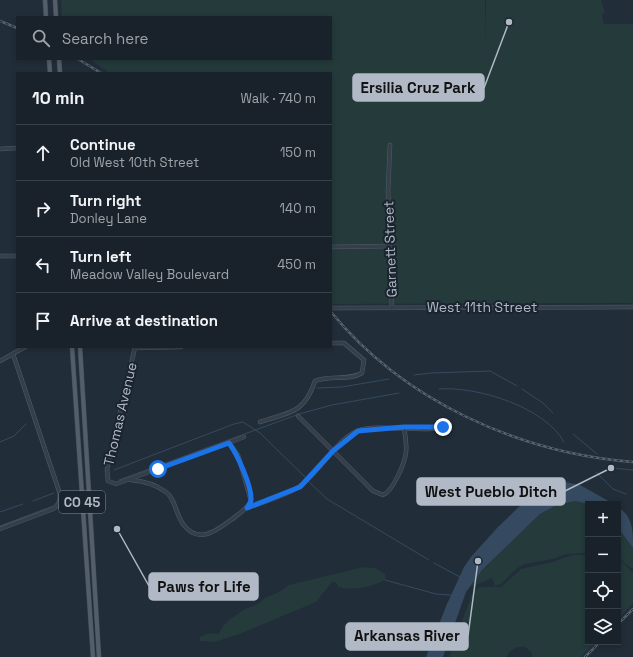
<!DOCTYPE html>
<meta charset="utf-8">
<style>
body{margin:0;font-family:"Space Grotesk",sans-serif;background:#222a33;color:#f1f3f6}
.controls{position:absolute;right:12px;bottom:12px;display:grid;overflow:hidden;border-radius:0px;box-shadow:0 2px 6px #0003}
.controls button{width:36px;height:36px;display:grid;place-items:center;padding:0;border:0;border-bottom:1px solid #373f47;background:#19222b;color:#f1f3f6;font:20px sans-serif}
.stop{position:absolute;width:12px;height:12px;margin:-9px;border:3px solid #1a73e8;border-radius:50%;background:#fff}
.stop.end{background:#1a73e8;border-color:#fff;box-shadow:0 1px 4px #0008}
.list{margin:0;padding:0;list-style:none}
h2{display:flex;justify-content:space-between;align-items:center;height:52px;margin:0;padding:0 16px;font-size:17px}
h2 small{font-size:13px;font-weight:400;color:#9fa4a9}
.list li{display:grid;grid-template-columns:26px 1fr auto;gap:12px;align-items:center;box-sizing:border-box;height:56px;padding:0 16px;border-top:1px solid #373f47}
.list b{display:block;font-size:15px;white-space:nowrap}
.list p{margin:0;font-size:13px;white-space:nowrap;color:#9fa4a9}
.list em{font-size:13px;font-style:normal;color:#9fa4a9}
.icon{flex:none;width:22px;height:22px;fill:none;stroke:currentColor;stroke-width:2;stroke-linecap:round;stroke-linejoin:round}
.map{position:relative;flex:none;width:633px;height:657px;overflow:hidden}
.search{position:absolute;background:#19222b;box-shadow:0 2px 6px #0003;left:16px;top:16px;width:316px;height:44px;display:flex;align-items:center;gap:10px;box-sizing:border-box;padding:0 14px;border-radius:0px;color:#9fa4a9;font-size:15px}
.panel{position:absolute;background:#19222b;box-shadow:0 2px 6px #0003;left:16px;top:72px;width:316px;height:276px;border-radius:0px}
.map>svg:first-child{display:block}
</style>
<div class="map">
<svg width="633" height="657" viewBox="0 0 633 657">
<rect width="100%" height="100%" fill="#212d39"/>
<g fill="#243a3b">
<polygon points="61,0 485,0 485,43 486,0 601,0 605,13 602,14 603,22 604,24 633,24 633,303 331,304 331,73 110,73 89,59 331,59 331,17 62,17"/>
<polygon points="575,501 588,504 588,553 567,554 553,559 525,564 516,569 501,584 495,586 492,578 469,588 482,570 540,514 557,505"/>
<path d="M618,528L633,548V569C614,558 618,547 618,528Z"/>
<path d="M572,555H588V642H596L581,657H532V653L525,647C516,646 512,649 506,657H449L473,591L480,587H501L521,569L552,562Z"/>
<polygon points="618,557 633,573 633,603 618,620"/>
<path d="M363,567L375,568L385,574V580C372,587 353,591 338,587L336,582H332L316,602L240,634L214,642L200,641V637L209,633L219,634L223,626L230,619L245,609L256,605L265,598L279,592L289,585Z"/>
</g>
<g fill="#354a60">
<polygon points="565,482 580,485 614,504 588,504 575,501 557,505 540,514 482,570 466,592 443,657 426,657 447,604 464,567 471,557 497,528 526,500"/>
<path d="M618,507C633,517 633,530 633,548L618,528Z"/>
</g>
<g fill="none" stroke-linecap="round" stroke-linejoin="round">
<g stroke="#354a60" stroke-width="1">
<polyline points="414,375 431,373 490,371 517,386"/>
<polyline points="317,388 342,387 389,379"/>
<path d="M439,389C477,386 545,407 564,442"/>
<polyline points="522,389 543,403 553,413"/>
<polyline points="573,434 597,454"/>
<polyline points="0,442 14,436 26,424"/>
<polyline points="611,468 633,470"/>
<polyline points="114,470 234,424 243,422 260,433 306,478"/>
<polyline points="596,472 613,489 626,494"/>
<polyline points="119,480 299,414 332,405 399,393"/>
<polyline points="308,481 327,499 429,560"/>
<polyline points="33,501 54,493"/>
<polyline points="0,512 23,504"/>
<polyline points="0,526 53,506"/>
<polyline points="434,563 460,577"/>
<polyline points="385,580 436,594 451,595"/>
</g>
<g stroke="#535c67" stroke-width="4.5">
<g id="minor">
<polyline points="390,145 388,191 392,308"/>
<polyline points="0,149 16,148"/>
<polyline points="331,247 390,246"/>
<polyline points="0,256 17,256"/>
<polyline points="331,308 633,307"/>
<polyline points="135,347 107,469 108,481 116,484 244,437"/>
<polyline points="135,348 181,347"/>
<polyline points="0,361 25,347"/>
<path d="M298,416L373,491L383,495C393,491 405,463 406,452C407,444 405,435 404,427"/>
<path d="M260,422C290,412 304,414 315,381C330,375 349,381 362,373L364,360L344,343H331"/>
<path d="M131,480C144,481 155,484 166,492C175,498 176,515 183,524C198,545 216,531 231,520C239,514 246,510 251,501L238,455L229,443"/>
<path d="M247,508C261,503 288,495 300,486C319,473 336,440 357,431C380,422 429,435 448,425"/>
<path d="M0,529L53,509C59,505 60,501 60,494L13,354"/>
</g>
</g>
<g stroke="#3e4852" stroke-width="5">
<g id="major">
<polyline points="45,0 46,17"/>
<polyline points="55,0 56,17"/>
<polyline points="49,59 50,73"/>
<polyline points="59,59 60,73"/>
<polyline points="72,347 93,657"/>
<polyline points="80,347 99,657"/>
</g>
</g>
<use href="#minor" stroke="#353f49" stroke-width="3.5"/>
<use href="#major" stroke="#535e69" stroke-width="4"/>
<g stroke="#576370" stroke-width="2.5">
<g id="rail">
<polyline points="0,21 17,28"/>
<polyline points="78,59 101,73"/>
<path d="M331,312C404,401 519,453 633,462"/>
<polyline points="618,624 633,609"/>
<polyline points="585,657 600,642"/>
</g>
</g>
<use href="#rail" stroke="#1a242e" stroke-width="1" stroke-dasharray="3" stroke-linecap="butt"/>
</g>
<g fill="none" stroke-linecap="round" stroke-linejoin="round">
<path stroke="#1a73e8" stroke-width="5" d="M158,469L229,443C237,454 252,486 251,500C251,503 248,506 247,508L300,487L333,451L358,431L404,427H443"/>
</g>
<g text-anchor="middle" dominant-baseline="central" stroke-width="4" stroke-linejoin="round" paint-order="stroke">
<rect fill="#1a242e" stroke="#838c98" stroke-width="1" x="59" y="491" width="46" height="22" rx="3"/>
<g font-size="13" font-weight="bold" fill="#b0b9c5">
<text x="82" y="502">CO 45</text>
</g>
<g font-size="14" fill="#b0b9c5" stroke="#1a242e">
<text transform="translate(390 249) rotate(-92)">Garnett Street</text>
<text x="482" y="307">West 11th Street</text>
<text transform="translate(120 414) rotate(-77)">Thomas Avenue</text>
</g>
</g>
<path fill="none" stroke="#b0b9c5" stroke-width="1.5" d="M509 22L484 88M611 468L565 491M117 529L149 586M478 561L468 636"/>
<g fill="#b0b9c5" stroke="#1a242e" stroke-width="1.5">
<circle cx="509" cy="22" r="4"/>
<circle cx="611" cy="468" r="4"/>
<circle cx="117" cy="529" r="4"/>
<circle cx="478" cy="561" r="4"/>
</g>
<g fill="#b0b9c5" stroke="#b0b9c5" stroke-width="1.5">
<rect x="353" y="74" width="131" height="27" rx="4"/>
<rect x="417" y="478" width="148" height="27" rx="4"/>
<rect x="149" y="573" width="109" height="27" rx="4"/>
<rect x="346" y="623" width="122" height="27" rx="4"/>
</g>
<g font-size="15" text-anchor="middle" font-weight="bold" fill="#111">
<text x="418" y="93">Ersilia Cruz Park</text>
<text x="491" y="497">West Pueblo Ditch</text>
<text x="204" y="592">Paws for Life</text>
<text x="407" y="641">Arkansas River</text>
</g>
</svg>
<div class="controls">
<button>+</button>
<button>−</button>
<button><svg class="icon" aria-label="locate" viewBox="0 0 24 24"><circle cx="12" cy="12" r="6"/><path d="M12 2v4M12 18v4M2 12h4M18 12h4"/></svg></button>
<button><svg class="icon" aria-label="layers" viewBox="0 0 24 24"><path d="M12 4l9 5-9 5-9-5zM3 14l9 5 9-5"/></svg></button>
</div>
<div class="stop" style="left:158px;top:469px"></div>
<div class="stop end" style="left:443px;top:427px"></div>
<div class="search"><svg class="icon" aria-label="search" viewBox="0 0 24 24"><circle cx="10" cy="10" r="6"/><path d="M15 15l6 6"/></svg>Search here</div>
<section class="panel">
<h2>10 min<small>Walk · 740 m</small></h2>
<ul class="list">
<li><svg class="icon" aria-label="ahead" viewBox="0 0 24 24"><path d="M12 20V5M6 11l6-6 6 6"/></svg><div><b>Continue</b><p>Old West 10th Street</p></div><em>150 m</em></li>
<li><svg class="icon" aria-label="right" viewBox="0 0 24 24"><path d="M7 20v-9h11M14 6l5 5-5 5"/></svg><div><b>Turn right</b><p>Donley Lane</p></div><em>140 m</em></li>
<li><svg class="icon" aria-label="left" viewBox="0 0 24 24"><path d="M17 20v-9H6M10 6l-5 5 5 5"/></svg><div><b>Turn left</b><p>Meadow Valley Boulevard</p></div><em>450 m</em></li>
<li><svg class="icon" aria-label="arrive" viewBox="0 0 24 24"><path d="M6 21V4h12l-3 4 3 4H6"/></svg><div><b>Arrive at destination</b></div></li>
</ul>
</section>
</div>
